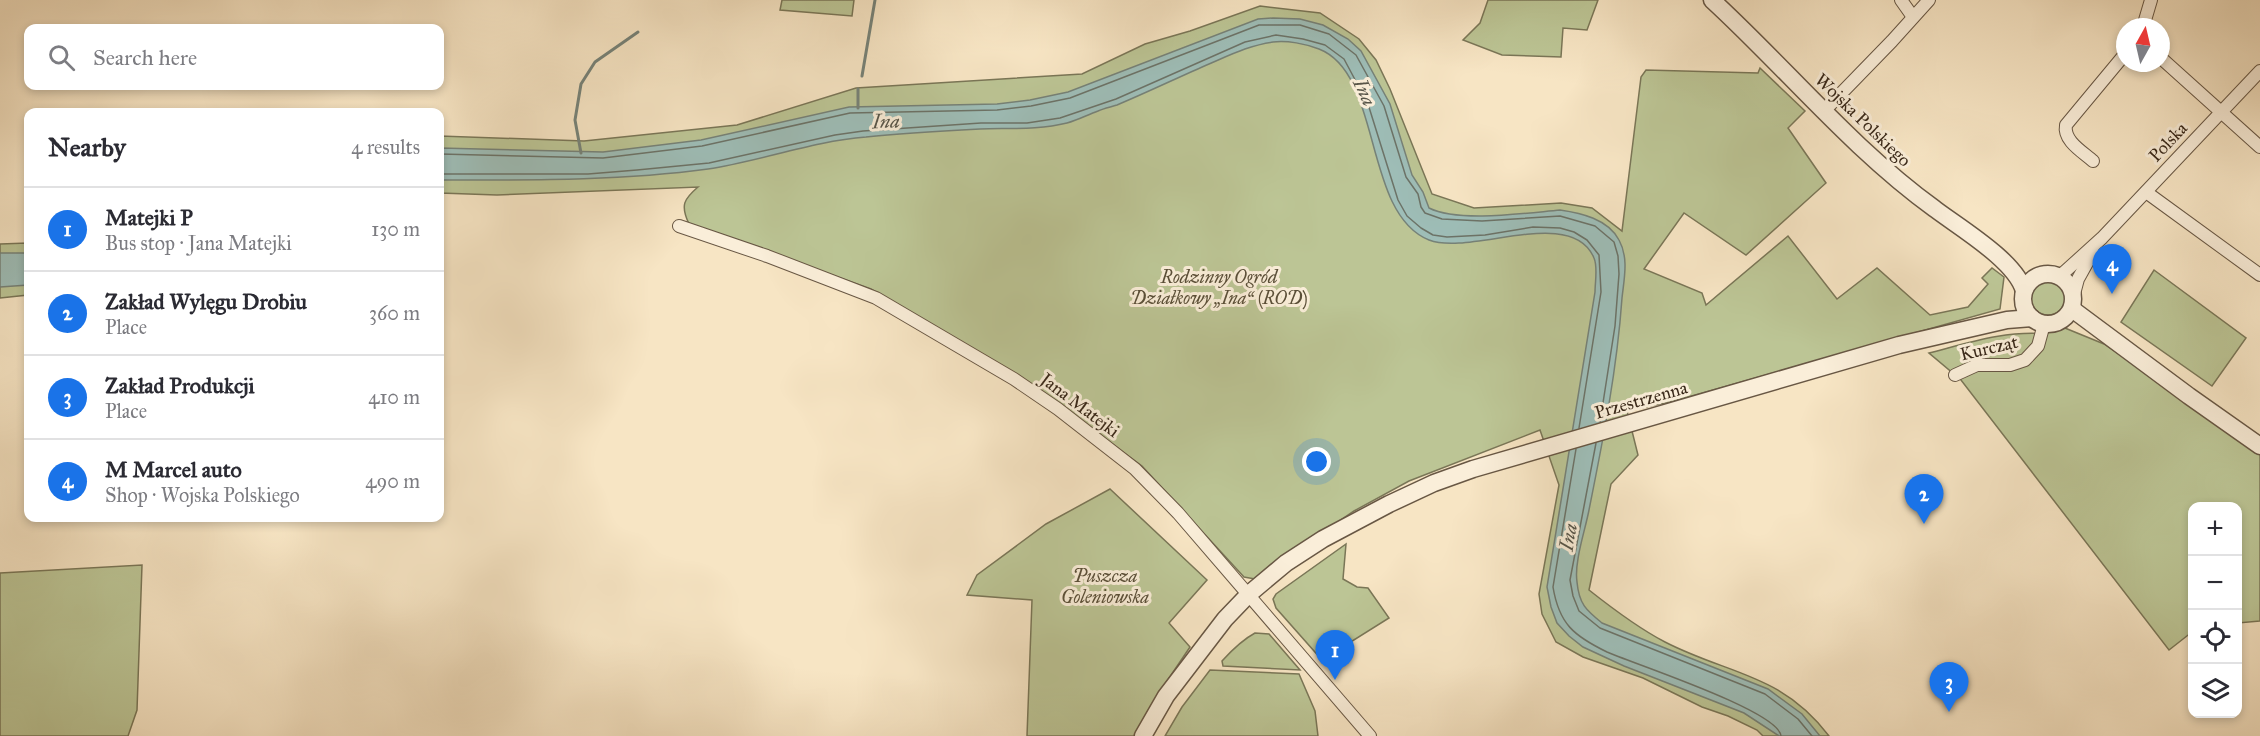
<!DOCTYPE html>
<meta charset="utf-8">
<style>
body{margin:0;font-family:"IM FELL Great Primer",serif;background:#f7f7f7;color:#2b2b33}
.controls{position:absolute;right:18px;bottom:18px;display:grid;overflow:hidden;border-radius:12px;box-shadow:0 3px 9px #0003}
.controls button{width:54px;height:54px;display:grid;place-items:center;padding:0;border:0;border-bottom:2px solid #e1e1e2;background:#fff;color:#2b2b33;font:30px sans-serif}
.compass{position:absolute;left:2116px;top:18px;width:54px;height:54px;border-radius:50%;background:#fff;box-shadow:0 3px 9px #0003;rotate:8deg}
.you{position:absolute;left:1317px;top:462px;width:21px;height:21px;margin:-15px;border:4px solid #fff;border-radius:50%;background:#1a73e8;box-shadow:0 0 0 9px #1a73e833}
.badge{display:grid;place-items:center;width:39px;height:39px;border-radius:50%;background:#1a73e8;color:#fff;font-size:20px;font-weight:700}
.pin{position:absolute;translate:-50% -50px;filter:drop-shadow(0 2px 3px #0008)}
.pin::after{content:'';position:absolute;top:32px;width:21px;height:18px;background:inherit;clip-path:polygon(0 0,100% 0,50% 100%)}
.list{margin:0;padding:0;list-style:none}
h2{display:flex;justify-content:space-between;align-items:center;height:78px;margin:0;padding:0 24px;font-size:26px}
h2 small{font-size:20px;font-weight:400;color:#7c7c81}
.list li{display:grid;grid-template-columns:39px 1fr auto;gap:18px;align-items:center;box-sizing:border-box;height:84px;padding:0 24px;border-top:2px solid #e1e1e2}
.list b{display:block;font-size:22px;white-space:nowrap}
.list p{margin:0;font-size:20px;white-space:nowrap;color:#7c7c81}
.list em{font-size:20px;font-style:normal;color:#7c7c81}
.icon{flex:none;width:33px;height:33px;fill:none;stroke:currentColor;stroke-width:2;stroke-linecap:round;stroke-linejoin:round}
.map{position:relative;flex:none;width:2260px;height:736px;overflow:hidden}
.search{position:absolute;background:#fff;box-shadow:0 3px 9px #0003;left:24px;top:24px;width:420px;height:66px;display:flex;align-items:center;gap:15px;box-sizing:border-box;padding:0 21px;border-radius:12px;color:#7c7c81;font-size:22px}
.panel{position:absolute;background:#fff;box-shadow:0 3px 9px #0003;left:24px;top:108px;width:420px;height:414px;border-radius:12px}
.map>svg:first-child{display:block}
</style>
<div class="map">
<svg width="2260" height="736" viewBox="0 0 2260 736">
<rect width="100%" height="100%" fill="#f7e5c4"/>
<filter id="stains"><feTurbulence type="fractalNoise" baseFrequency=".00333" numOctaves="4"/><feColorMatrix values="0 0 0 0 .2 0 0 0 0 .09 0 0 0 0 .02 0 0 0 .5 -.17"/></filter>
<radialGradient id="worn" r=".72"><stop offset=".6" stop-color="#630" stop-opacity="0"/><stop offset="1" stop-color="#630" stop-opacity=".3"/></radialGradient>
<g fill="#bcc595" stroke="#7a7657" stroke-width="1.5">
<polygon points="782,0 854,0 852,16 780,10"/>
<polygon points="1488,0 1598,0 1587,30 1563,28 1561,57 1502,55 1463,40 1480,23"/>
<path d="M1260,6L1320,13L1359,39L1376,60L1390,89L1432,194L1474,208L1561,203L1592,208L1622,231L1641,77L1646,70L1758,73L1760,68L1805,111L1788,128L1826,183L1746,255L1684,213L1644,269L1702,293L1706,305L1788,236L1837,299L1877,268L1930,315L1968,307L1988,284L1982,278L1992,268L2004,277L2000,309L1674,401L1627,411L1638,455L1611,484L1589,590C1613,609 1638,628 1665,642C1729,675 1781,673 1829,736H1763L1757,730L1728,716L1702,707L1643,678L1583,657L1556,642L1542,614L1539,594L1559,485L1540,430L1409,481L1354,511L1255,579L1244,577L1142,466L1038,389L871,289L689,224C680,205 684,199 698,187L497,195L440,193V136L584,141L737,125L856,88L1082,74L1145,44L1190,31Z"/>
<polygon points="28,243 28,295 0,298 0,244"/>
<polygon points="2154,270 2246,338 2212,386 2121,322"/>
<circle cx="2048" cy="298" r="17"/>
<path d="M2060,326L2104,344L2260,450V621L2238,623V506H2192V632L2169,650L1961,380L1929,353C1968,343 2007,330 2047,334L2052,327Z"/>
<polygon points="1110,489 1207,580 1169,623 1190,647 1157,696 1134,736 1027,736 1032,600 967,595 977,575 1046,524"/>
<polygon points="1346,544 1343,579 1357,587 1368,588 1389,618 1322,660 1276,608 1273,599 1276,594"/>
<polygon points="142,565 137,710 128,736 0,736 0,573"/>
<path d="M1255,633L1269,634L1300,670L1223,666L1222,661C1232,650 1242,640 1255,633Z"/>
<polygon points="1210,670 1299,674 1315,711 1318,736 1165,736 1182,707"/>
</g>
<g fill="#9ebeb8" stroke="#768278" stroke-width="1.5">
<path d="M1273,18L1300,19L1323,25L1348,39L1361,51L1390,104L1412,175L1423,192L1429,208C1459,223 1526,213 1560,210C1581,213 1608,219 1619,240C1629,258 1624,279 1622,298C1617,370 1603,440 1589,510C1585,531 1574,562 1577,582C1579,604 1586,610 1602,623L1768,689L1802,714L1820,736H1779L1744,713L1624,666L1583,647L1569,636L1557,623L1551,607L1547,587L1595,292C1595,282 1598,267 1594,258C1572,205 1471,256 1429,240C1362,213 1383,74 1319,49C1306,44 1287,40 1273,42C1250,45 1230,55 1209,64C1179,77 1148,92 1117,105C1111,107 1104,108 1098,111C1087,115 1078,120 1067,123C1039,130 1009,128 980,129C942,131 904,133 866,137C813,141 761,161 708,169C619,181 529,180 440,180V148L603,152L701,140L849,107L997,104L1030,100L1068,92L1258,19Z"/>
<polygon points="0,253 28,253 28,285 0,287"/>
</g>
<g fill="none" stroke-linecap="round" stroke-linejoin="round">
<g stroke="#6c7368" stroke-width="1.5">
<polyline points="440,154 603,158 702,146 850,113 997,110 1031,106 1070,98 1259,25 1300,25 1329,34 1356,55 1384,106 1406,177 1418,194 1421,207 1425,213 1442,219 1482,221 1560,216 1595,226 1614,242 1618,256 1619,274 1615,326 1600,422"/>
<polyline points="440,174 588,174 637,170 709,163 835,135 863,131 981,123 1027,123 1060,118 1116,99 1245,42 1276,35 1303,39 1325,45 1344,59 1368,104 1398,200 1407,216 1421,228 1433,235 1447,237 1485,235 1533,227 1560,228 1574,232 1587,240 1599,255 1601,292 1579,428"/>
<polyline points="1596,443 1570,580 1573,596 1579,611 1600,628 1765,694 1798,719 1812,736"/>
<path d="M1576,449L1553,587C1559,624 1574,636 1607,652C1634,664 1779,711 1781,736"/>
</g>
<g stroke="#768278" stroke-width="3">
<polyline points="862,76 875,0"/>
<polyline points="858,108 858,89"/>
<polyline points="581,153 575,120 581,84 595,62 638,32"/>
</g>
<g stroke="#685744" stroke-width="14">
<g id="minor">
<polyline points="1901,0 1913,17"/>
<polyline points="2143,27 2151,0"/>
<polyline points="2161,58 2260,147"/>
<polyline points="1824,111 1892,41 1929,0"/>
<path d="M2093,161C2083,152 2063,141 2066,125L2125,54"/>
<polyline points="2146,192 2260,275"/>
<polyline points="679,226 767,256 876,298 1014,379 1058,409 1135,469 1178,513 1370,736"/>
<polyline points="2060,276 2102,238 2260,71"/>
<polyline points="2074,294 2078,279 2093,252"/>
<polyline points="1955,375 1977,365 2010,365 2025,360 2038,346 2044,324"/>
</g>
</g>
<g stroke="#685744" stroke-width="19">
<g id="tertiary">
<path d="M1712,0C1787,69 1852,149 1935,209C1960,228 2016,261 2024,291"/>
<circle cx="2048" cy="299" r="25"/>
<polyline points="2072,309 2189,396 2260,446"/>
<polyline points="1143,736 1166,696 1225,619 1249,594 1286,563 1323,539 1389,504 1434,483 1473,469 1899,345 2007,320 2032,318"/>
</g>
</g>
<use href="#minor" stroke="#faeed9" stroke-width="12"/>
<use href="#tertiary" stroke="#faeed9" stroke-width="16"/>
</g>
<g text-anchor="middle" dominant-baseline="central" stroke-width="6" stroke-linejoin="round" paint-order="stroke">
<g font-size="18" fill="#392819" stroke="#faeed9">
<text transform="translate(1863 120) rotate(44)">Wojska Polskiego</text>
<text transform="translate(2168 142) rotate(-47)">Polska</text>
<text transform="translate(1989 348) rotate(-13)">Kurcząt</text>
<text transform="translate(1641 400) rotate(-16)">Przestrzenna</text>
<text transform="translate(1080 405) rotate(37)">Jana Matejki</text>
</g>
<g font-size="18" font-style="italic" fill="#5a4f38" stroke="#faeed9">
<text x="1219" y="277">Rodzinny Ogród<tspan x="1219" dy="21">Działkowy „Ina“ (ROD)</tspan></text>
<text x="1105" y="576">Puszcza<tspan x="1105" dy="21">Goleniowska</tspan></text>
</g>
<g font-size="20" font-style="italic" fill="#575549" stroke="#faeed9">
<text transform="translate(1365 92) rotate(65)">Ina</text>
<text transform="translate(886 121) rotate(-2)">Ina</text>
<text transform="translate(1568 537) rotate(-80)">Ina</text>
</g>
</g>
<rect width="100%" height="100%" filter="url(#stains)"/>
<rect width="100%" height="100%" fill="url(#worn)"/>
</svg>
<div class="controls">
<button>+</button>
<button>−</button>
<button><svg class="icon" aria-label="locate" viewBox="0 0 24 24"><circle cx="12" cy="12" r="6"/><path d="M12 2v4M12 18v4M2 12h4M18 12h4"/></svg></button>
<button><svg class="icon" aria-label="layers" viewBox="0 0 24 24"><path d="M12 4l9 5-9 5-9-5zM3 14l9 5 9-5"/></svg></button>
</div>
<svg class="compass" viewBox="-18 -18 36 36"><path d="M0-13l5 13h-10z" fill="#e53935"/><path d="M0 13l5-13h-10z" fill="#7c7c81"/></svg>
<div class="you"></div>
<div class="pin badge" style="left:1335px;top:680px">1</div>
<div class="pin badge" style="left:1924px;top:524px">2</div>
<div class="pin badge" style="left:1949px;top:712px">3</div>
<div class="pin badge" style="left:2112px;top:294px">4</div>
<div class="search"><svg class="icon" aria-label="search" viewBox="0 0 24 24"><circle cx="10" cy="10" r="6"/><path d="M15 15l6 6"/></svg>Search here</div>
<section class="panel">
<h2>Nearby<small>4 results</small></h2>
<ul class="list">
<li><span class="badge">1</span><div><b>Matejki P</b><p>Bus stop · Jana Matejki</p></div><em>130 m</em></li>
<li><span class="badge">2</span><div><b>Zakład Wylęgu Drobiu</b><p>Place</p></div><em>360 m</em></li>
<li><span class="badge">3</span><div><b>Zakład Produkcji</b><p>Place</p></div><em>410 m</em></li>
<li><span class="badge">4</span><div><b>M Marcel auto</b><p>Shop · Wojska Polskiego</p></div><em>490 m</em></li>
</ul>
</section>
</div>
